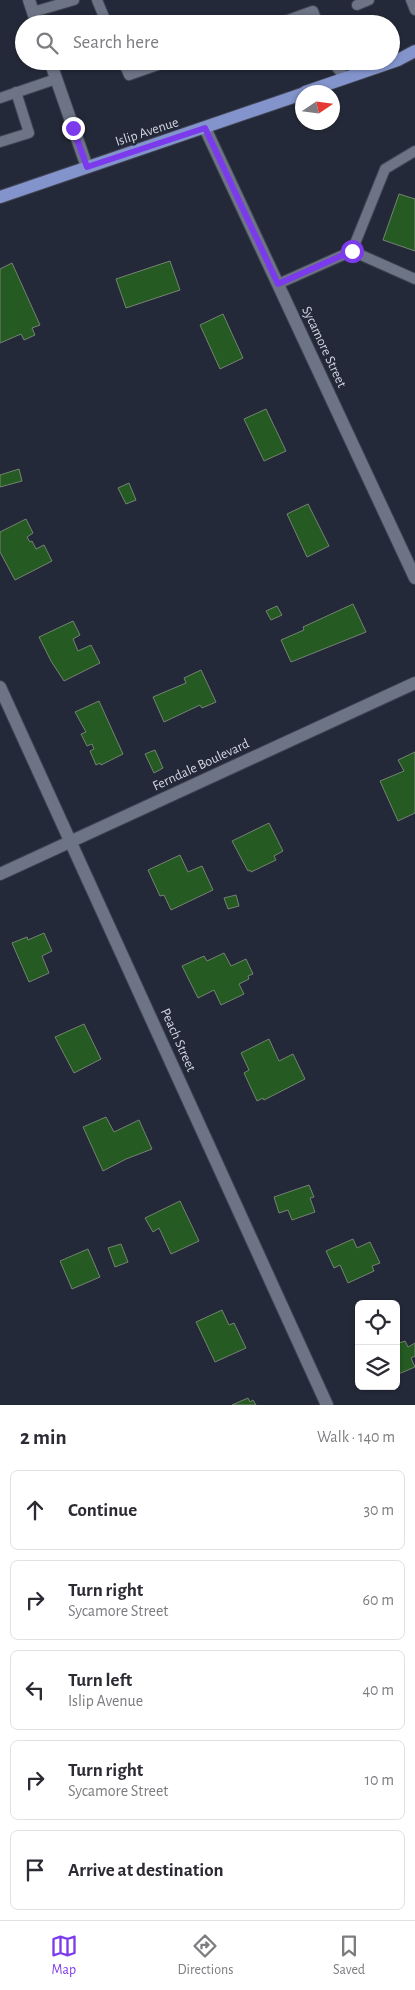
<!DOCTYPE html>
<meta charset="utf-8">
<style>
body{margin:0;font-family:"Alegreya Sans",sans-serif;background:#f2f2f3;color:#2b2b33}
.controls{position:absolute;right:15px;bottom:15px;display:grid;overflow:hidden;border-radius:8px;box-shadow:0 1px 4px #0004}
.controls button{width:45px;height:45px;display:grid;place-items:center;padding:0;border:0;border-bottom:1px solid #e1e1e2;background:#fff;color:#2b2b33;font:25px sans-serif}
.compass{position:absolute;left:295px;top:85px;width:45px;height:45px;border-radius:50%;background:#fff;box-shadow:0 1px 4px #0004;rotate:77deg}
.stop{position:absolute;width:15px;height:15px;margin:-11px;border:4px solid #7c3aed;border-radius:50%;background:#fff}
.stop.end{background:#7c3aed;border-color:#fff;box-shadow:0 1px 5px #0008}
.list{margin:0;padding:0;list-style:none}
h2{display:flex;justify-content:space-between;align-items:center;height:65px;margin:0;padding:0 20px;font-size:21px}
h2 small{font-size:16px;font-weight:400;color:#7c7c81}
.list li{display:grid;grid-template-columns:32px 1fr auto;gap:15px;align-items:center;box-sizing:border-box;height:80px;margin:0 10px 10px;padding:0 10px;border:1px solid #e1e1e2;border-radius:8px}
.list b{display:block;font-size:19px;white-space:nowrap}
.list p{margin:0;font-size:16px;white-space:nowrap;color:#7c7c81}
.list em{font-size:16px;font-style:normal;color:#7c7c81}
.icon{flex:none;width:28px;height:28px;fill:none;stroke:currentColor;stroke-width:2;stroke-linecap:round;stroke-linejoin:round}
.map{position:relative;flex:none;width:415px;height:1405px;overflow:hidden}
.search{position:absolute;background:#fff;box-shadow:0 1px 4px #0004;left:15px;right:15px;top:15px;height:55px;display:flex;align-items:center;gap:12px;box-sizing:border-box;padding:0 18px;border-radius:28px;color:#7c7c81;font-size:19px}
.sheet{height:515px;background:#fff}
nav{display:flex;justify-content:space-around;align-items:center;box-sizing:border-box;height:70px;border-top:1px solid #e1e1e2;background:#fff;font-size:14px;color:#7c7c81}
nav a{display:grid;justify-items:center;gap:2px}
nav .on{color:#7c3aed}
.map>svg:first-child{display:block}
</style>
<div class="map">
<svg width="415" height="1405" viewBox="0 0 415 1405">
<rect width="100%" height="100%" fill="#242939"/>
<g fill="#255a22" stroke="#748372">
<polygon points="155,17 169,18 169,24 129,24 130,18 155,21"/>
<polygon points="399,194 415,199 415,251 383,240"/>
<polygon points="170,261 180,290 126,308 116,279"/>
<polygon points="12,263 40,325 32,328 35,335 24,340 21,334 0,343 0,269"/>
<polygon points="223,314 243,358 220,369 200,325"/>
<polygon points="266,409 286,451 264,461 244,419"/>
<polygon points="19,469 22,481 0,487 0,475"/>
<polygon points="129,483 136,500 126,504 118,488"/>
<polygon points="308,504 329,546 307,557 287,514"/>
<polygon points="26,519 33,533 27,537 30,542 32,541 36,549 44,545 52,561 15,580 0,552 0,532"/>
<polygon points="353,604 366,632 291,662 281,640 304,630 303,627"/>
<polygon points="277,606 282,615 271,620 266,611"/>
<polygon points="73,621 80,635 73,639 78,651 91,645 100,663 64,681 51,661 39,637"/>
<polygon points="201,670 216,702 202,708 200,705 164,722 153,697 186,683 184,678"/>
<polygon points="99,701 123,754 101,765 100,763 96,765 90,751 94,749 92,744 87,746 81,734 86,732 75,712"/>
<polygon points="155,750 163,768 154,773 145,754"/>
<polygon points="415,752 415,813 398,821 380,781 404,771 398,760"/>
<polygon points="269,823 283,851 274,856 276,860 251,872 250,870 248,871 232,841"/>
<polygon points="180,855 188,872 202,866 213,890 171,910 164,895 160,896 148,870"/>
<polygon points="236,895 239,906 228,909 224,898"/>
<polygon points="44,933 52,951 42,956 49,973 29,982 12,943 27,937 28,940"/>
<polygon points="224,953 231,966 246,959 253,974 248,976 249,979 239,984 244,994 221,1005 214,990 198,998 182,966 204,956 207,961"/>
<polygon points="84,1024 101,1059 74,1073 55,1037"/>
<polygon points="269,1039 279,1061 293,1054 305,1079 264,1100 263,1098 257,1101 244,1073 249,1070 241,1053"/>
<polygon points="106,1117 114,1132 139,1120 152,1149 126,1159 103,1171 83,1127"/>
<polygon points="309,1185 314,1197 310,1198 315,1212 292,1220 288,1210 279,1213 274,1197"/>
<polygon points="180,1201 199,1241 171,1254 159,1228 153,1232 145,1218"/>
<polygon points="353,1239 357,1248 370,1242 380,1263 372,1266 374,1271 348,1283 340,1265 334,1268 326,1251"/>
<polygon points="121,1244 128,1262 115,1267 108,1248"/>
<polygon points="88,1249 100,1277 72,1289 60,1261"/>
<polygon points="222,1310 229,1325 234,1323 246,1348 215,1362 196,1322"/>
<polygon points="396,1337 399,1343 405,1341 408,1347 415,1343 415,1356 411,1358 415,1367 396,1375"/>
<polygon points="248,1398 250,1402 253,1400 256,1405 232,1405"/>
</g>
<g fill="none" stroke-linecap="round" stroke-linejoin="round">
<g stroke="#404452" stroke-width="12">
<g id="lane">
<polyline points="97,0 107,24"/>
<polyline points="411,0 415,10"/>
<polyline points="357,5 369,0"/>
<polyline points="33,12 74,0"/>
<polyline points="277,24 313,11 318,24"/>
<polyline points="123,61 129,75 169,61"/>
<polyline points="332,61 345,78"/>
<polyline points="0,98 56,79"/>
<polyline points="0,142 29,133 16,92"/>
<polyline points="352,251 415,279"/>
<polyline points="278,284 352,251 385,169 415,151"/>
</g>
</g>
<g stroke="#404452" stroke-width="14">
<g id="street">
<polyline points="29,0 37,24"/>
<polyline points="50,61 87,167"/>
<polyline points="205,128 415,578"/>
<polyline points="0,687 327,1405"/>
<polyline points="0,874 415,683"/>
</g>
</g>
<g stroke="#404452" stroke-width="14">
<g id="primary">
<polyline points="305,92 398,60 415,51"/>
<polyline points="0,197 302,94"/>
</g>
</g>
<use href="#lane" stroke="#6d7486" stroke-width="10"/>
<use href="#street" stroke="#6d7486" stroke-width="12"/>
<use href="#primary" stroke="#8394cc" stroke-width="12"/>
</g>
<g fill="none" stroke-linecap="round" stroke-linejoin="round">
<polyline stroke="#7c3aed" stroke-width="6" points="73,128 87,167 205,128 278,284 352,251"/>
</g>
<g text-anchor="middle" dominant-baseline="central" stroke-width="4.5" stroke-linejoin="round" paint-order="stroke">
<g font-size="14" fill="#d2d6e1" stroke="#242939">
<text transform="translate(147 132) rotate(-18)">Islip Avenue</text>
<text transform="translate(324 347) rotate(65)">Sycamore Street</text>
<text transform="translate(201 765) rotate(-25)">Ferndale Boulevard</text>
<text transform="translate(178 1040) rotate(66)">Peach Street</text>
</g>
</g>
</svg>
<div class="controls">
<button><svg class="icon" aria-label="locate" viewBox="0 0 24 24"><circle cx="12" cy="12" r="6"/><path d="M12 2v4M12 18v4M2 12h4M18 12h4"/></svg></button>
<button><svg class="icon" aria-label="layers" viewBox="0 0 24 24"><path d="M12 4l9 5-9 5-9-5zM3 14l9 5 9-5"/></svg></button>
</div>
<svg class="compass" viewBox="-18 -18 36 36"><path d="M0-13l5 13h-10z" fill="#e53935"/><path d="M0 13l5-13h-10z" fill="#7c7c81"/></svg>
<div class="stop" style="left:352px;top:251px"></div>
<div class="stop end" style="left:73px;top:128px"></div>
<div class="search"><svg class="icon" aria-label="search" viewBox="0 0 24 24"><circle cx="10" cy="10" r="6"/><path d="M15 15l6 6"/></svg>Search here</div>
</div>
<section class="sheet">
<h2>2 min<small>Walk · 140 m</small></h2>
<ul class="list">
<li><svg class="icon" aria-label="ahead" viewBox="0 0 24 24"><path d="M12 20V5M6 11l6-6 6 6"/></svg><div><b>Continue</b></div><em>30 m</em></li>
<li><svg class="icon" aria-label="right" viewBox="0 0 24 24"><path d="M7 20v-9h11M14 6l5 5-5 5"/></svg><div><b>Turn right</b><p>Sycamore Street</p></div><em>60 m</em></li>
<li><svg class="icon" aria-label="left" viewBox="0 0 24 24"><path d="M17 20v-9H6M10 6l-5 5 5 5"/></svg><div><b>Turn left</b><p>Islip Avenue</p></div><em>40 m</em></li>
<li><svg class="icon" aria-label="right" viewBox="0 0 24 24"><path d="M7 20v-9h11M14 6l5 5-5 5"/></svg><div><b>Turn right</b><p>Sycamore Street</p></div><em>10 m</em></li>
<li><svg class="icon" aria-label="arrive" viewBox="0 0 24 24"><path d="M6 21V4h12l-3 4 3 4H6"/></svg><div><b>Arrive at destination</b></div></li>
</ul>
</section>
<nav>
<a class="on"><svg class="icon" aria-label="map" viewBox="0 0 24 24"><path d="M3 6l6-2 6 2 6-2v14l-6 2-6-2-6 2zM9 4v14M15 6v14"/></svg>Map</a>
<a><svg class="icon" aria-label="directions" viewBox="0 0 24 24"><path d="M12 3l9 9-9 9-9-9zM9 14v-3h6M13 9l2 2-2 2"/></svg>Directions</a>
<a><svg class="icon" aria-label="saved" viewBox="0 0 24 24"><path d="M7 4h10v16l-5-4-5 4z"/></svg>Saved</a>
</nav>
